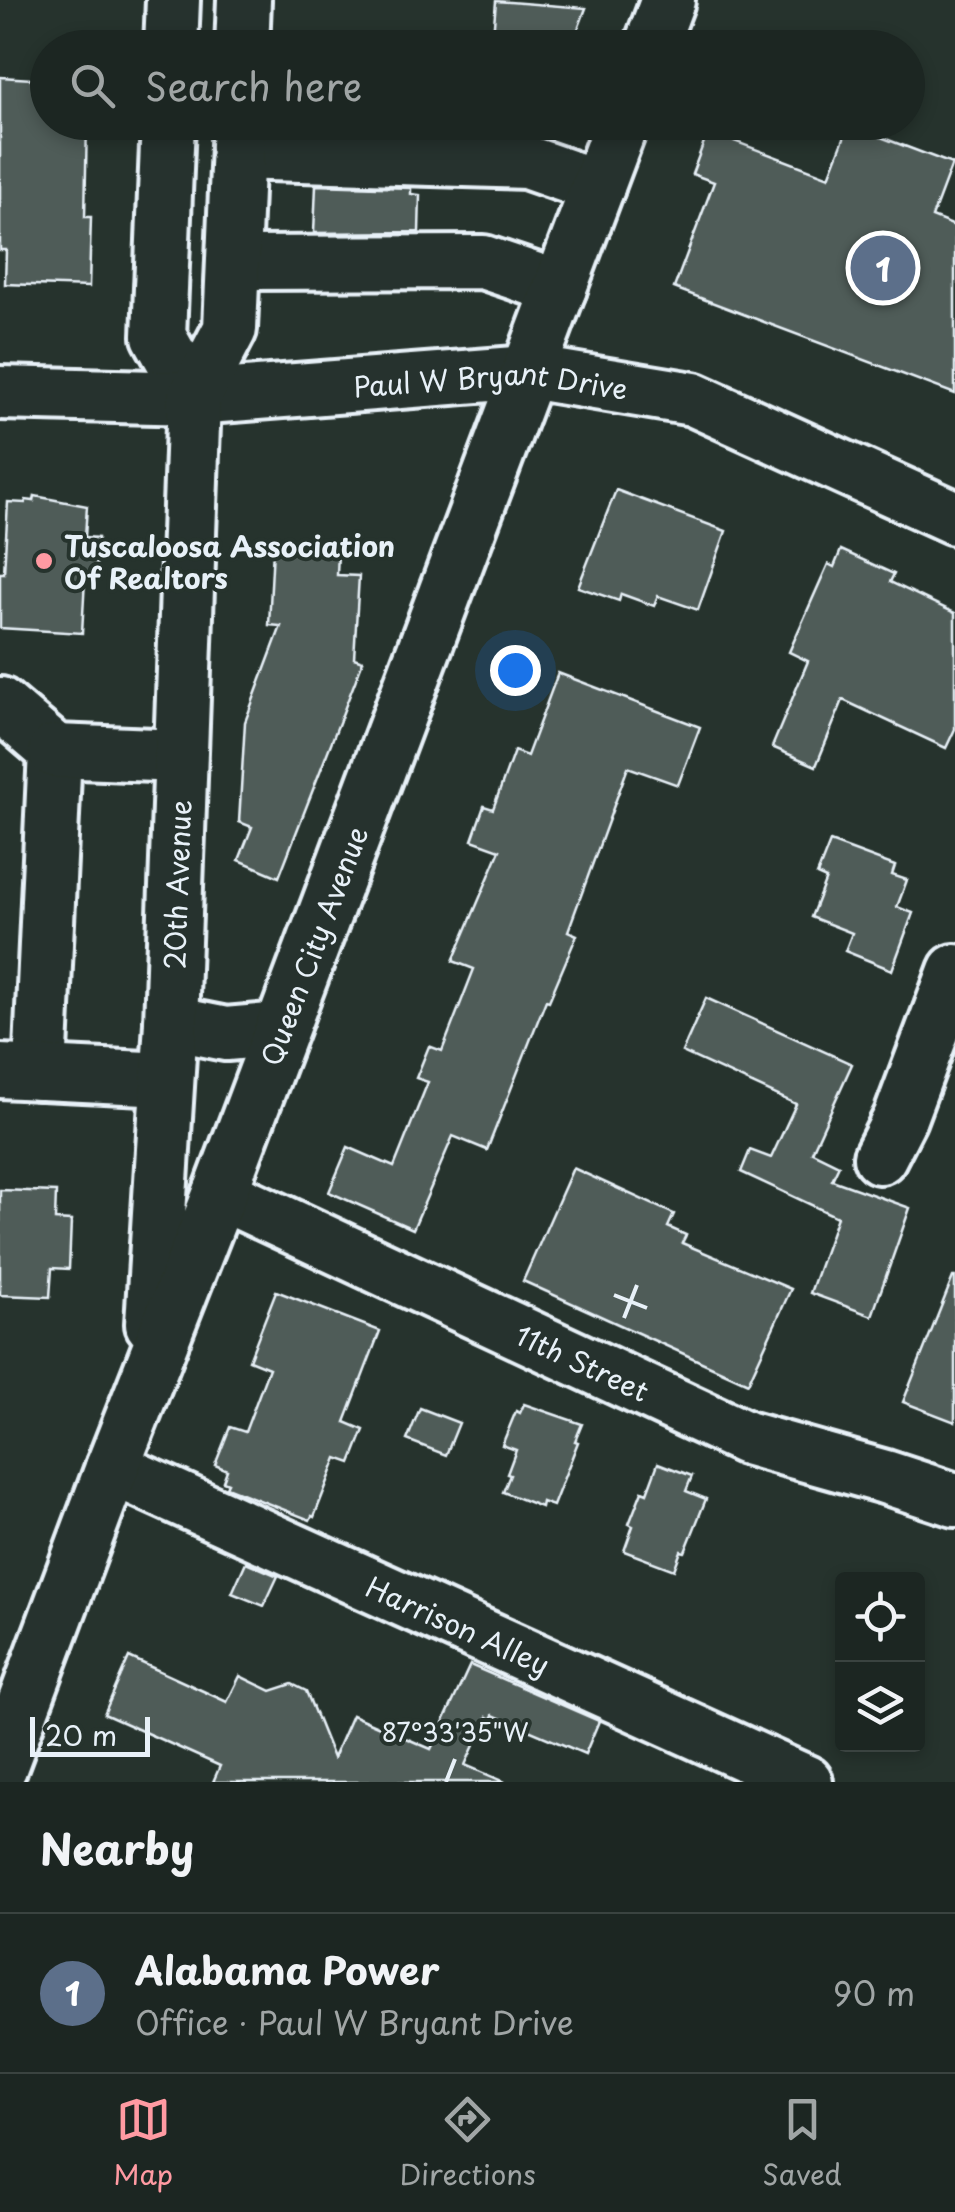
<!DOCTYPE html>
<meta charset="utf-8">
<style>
body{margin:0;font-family:"Playpen Sans",sans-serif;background:#29322f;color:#f1f3f6}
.controls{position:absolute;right:30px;bottom:30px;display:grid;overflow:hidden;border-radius:10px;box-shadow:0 5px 15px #0003}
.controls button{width:90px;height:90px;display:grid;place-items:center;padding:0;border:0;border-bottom:2px solid #3a4340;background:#1c2622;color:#f1f3f6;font:50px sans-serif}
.scale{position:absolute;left:30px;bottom:25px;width:120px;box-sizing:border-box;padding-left:10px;border:5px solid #e8f1f8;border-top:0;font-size:28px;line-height:35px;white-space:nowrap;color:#e8f1f8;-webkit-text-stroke:8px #26332d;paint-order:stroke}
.you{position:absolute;left:515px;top:670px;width:35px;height:35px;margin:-25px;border:8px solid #fff;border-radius:50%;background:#1a73e8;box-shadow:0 0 0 15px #1a73e833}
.badge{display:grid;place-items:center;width:65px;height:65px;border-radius:50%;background:#ff9aa2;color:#fff;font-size:32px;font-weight:700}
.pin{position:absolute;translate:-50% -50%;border:5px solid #fff;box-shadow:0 2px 10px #0006}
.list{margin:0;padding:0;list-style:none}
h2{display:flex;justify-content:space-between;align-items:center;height:130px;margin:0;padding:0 40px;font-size:42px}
h2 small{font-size:32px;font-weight:400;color:#a0a5a5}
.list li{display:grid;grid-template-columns:65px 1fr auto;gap:30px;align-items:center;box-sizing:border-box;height:160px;padding:0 40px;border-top:2px solid #3a4340}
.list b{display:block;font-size:38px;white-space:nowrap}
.list p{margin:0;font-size:32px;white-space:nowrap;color:#a0a5a5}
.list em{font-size:32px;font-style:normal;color:#a0a5a5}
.icon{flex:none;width:55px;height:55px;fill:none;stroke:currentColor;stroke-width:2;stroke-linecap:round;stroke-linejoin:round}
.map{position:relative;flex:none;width:955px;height:1782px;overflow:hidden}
.search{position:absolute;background:#1c2622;box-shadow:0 5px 15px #0003;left:30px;right:30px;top:30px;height:110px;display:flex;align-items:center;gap:25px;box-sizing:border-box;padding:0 35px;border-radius:55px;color:#a0a5a5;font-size:38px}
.sheet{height:290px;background:#1c2622}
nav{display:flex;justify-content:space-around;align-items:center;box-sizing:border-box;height:140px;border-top:2px solid #3a4340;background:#1c2622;font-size:28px;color:#a0a5a5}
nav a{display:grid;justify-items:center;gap:5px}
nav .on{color:#ff9aa2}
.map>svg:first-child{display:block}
</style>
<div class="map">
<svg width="955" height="1782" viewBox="0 0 955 1782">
<rect width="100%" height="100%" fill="#26332d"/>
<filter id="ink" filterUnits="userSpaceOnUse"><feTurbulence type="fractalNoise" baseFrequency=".01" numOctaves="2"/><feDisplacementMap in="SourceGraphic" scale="20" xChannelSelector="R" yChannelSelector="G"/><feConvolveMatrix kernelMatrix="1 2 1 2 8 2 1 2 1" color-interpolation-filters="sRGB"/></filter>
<g filter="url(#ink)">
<g fill="#505c59" stroke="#e8f1f8" stroke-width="2.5">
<polygon points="496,1 586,8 571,48 492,48"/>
<polygon points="0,77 48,80 48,122 87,122 85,217 91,217 89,287 5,284 6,250 0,250"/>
<polygon points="849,125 952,164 932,217 955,226 955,394 674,288 714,182 692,174 708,131 829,177"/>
<polygon points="316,185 411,188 411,194 420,195 419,232 314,233"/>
<polygon points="616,490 726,531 698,610 658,596 654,606 621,594 619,601 578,587"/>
<polygon points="35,496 87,506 85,537 98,538 95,580 85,579 82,633 0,628 0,573 4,573 8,502 25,503 26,500 34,501"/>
<polygon points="273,548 338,552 337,575 359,576 354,658 363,661 279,877 239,860 252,827 239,822 245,722 281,626 269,625"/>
<polygon points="841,550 894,574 890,582 955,613 955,729 946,748 843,700 816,766 772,747 808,661 789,652 828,564 834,567"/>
<polygon points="558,673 700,727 678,785 628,767 568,931 577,935 549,1001 546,1000 487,1150 453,1136 413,1229 329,1192 348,1147 394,1167 428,1082 416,1078 429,1046 442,1051 474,969 453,961 500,850 472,840 484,806 493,809 514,751 527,756"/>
<polygon points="830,842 895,866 892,875 907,880 897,907 913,913 892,970 845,951 852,933 811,917 826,879 817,875"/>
<polygon points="706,998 852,1064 812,1152 839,1165 832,1180 910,1208 872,1316 810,1293 837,1217 741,1172 750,1150 771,1158 796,1104 682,1052"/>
<polygon points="573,1168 674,1214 668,1227 686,1235 682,1243 791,1289 748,1383 523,1281"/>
<polygon points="0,1190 56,1192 55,1220 71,1221 69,1269 52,1268 50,1297 0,1295"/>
<polygon points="953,1277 955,1277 955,1422 903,1402"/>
<polygon points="276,1291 380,1331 345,1422 364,1430 351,1463 337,1458 314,1517 312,1516 310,1520 226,1487 228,1483 223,1481 227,1470 215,1465 230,1427 245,1432 269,1368 249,1360"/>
<polygon points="524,1404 582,1424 575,1441 578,1442 553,1506 542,1502 541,1507 503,1492 510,1475 507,1474 516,1450 502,1445 516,1411 520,1413"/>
<polygon points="420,1408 459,1423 446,1455 407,1440"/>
<polygon points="658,1463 692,1476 686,1491 706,1499 685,1552 681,1551 674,1570 624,1551 633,1526 629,1524 642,1491 647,1493"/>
<polygon points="246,1562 278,1576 264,1606 232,1593"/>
<polygon points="129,1657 227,1702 240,1676 271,1691 292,1684 306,1691 333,1758 352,1715 431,1749 470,1665 599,1721 585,1754 493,1715 491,1719 487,1717 465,1765 505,1782 213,1782 220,1766 104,1714"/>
</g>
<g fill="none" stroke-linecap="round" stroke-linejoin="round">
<g stroke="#e8f1f8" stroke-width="60">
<g id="minor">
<polyline points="171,48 173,0"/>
<polyline points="242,48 244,0"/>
<polyline points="650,48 668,0"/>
<polyline points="168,122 159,336 194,398"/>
<polyline points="238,153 526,162 598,187"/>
<polyline points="233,263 483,262 560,288"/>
<path id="s1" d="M0,393L194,398L529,372L693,399L955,518"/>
<polyline points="0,704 55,751 40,1073"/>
<polyline points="55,751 180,756"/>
<polyline points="171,1023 226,1034 281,1029"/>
<polyline points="0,1071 167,1079"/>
<polyline points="880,1157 900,1118 955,971"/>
<path id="s2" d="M220,1193L746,1438L885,1477L955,1500"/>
<path id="s3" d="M152,1324L171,1023L194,398L230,329L239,122"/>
<path id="s4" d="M112,1468L806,1782"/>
<path id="s5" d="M0,1768L112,1468L220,1193L622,122"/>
</g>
</g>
<use href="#minor" stroke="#26332d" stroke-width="52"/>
</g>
</g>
<path fill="none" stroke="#e8f1f8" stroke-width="4" d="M614,1295L647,1308M624,1318L637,1285M446,1782L455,1759"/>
<circle fill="#ff9aa2" stroke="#26332d" stroke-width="4" cx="44" cy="561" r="10"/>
<g text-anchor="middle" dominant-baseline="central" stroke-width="8" stroke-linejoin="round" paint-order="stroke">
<g font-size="28" fill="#e8f1f8" stroke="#26332d">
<text stroke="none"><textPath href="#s1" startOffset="492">Paul W Bryant Drive</textPath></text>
<text stroke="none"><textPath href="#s3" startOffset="440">20th Avenue</textPath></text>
<text stroke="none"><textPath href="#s5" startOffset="880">Queen City Avenue</textPath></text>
<text stroke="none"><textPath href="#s2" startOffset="400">11th Street</textPath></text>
<text stroke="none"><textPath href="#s4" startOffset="380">Harrison Alley</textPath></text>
</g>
<g font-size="28" font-weight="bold" fill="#e8f1f8" stroke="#26332d" text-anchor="start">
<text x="64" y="545">Tuscaloosa Association<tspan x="64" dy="32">Of Realtors</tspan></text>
</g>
</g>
<g font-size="25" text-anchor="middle" fill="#e8f1f8" stroke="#26332d" stroke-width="8" stroke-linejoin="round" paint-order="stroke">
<text x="455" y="1742">87°33'35"W</text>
</g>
</svg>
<div class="controls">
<button><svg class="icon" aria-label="locate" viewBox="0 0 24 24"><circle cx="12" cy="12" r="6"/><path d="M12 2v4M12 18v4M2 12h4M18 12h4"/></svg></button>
<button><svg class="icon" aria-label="layers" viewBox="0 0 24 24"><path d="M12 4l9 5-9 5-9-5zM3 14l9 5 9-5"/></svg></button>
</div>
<div class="scale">20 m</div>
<div class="you"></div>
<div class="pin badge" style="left:883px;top:268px;background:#5c6f8a">1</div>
<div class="search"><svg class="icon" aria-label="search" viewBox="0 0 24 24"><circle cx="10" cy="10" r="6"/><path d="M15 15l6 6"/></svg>Search here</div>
</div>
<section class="sheet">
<h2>Nearby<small></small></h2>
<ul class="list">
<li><span class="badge" style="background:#5c6f8a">1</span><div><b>Alabama Power</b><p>Office · Paul W Bryant Drive</p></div><em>90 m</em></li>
</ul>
</section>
<nav>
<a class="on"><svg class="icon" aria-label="map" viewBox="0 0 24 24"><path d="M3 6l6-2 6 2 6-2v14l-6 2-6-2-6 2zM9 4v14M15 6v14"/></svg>Map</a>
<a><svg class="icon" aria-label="directions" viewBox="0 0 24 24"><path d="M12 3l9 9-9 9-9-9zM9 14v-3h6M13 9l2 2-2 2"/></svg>Directions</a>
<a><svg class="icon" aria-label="saved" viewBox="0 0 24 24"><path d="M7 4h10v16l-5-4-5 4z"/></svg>Saved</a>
</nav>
